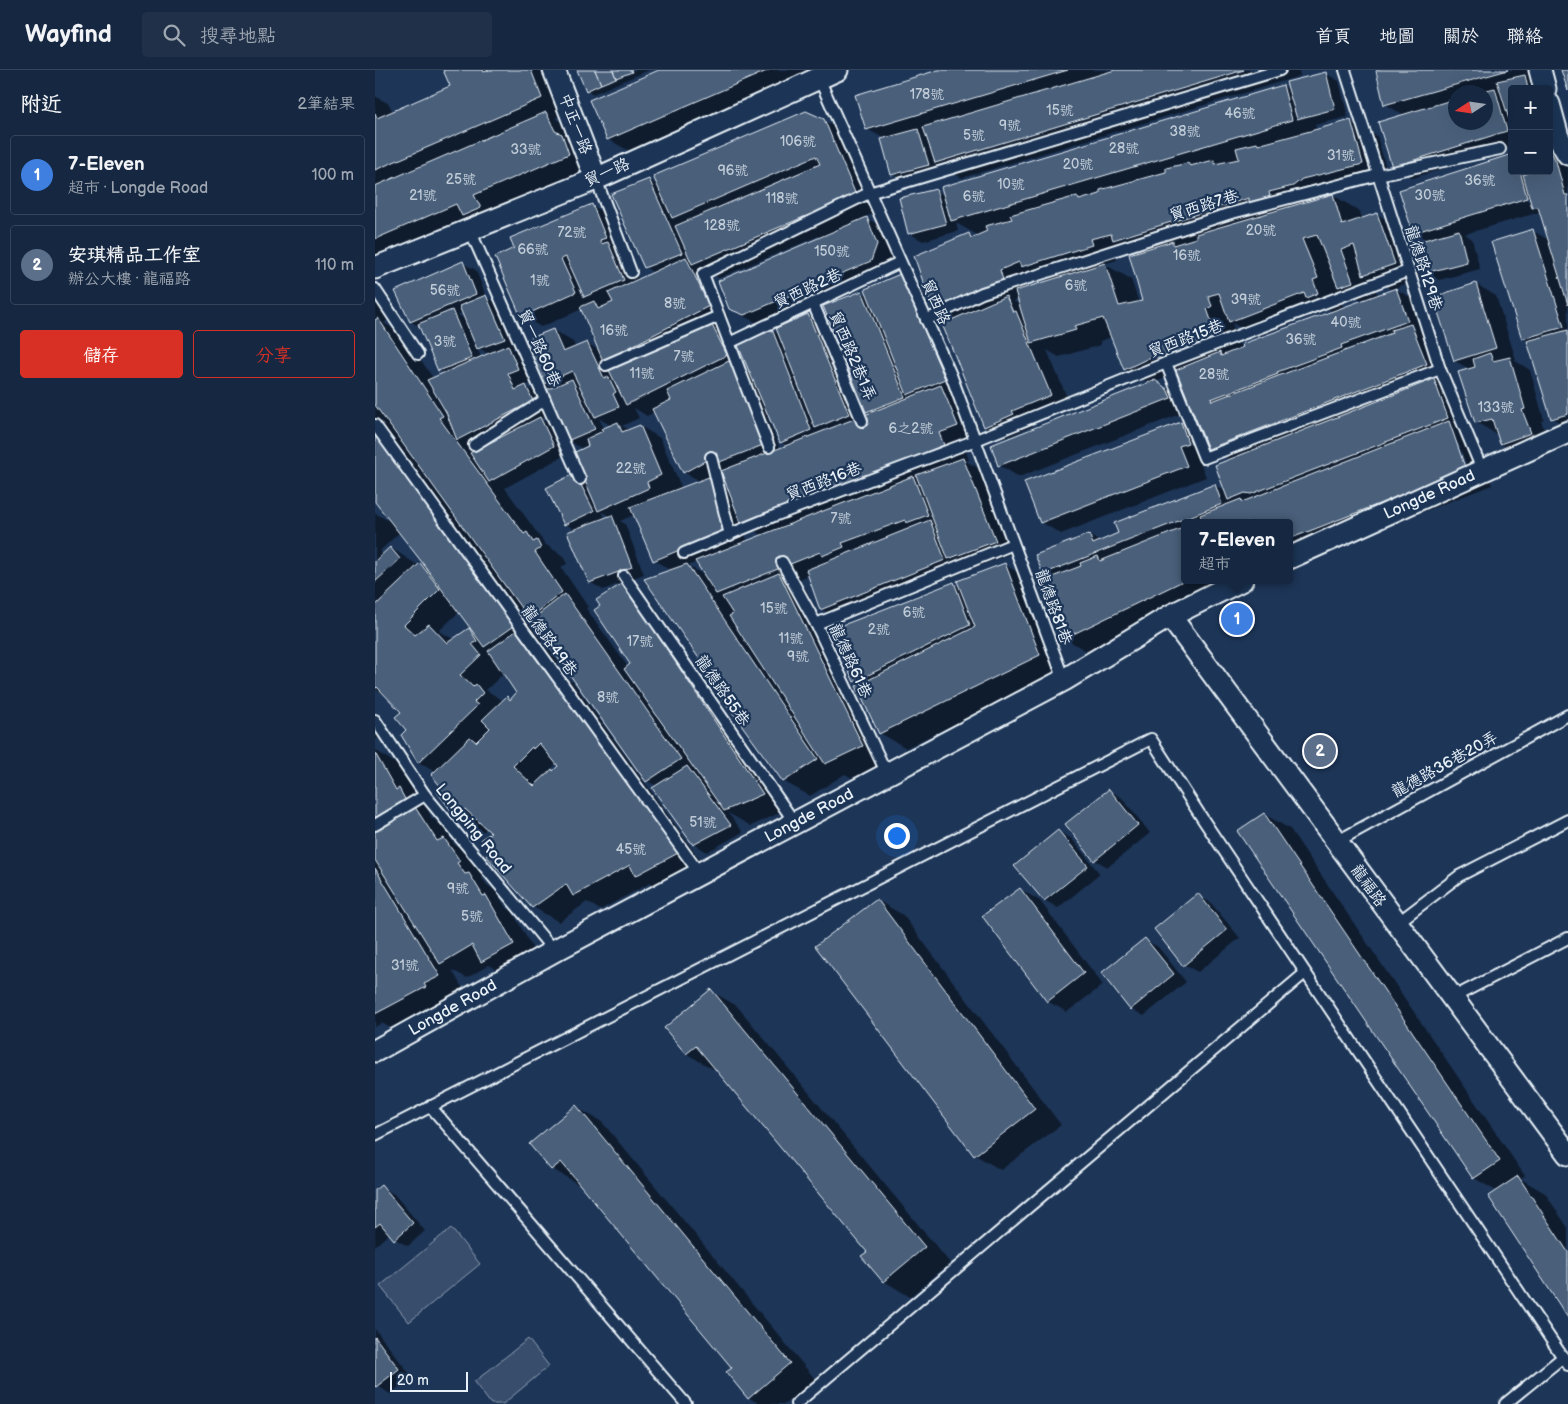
<!DOCTYPE html>
<html lang="zh-TW">
<meta charset="utf-8">
<style>
body{margin:0;font-family:"Balsamiq Sans","LXGW WenKai TC",sans-serif;background:#1f3048;color:#f1f3f6}
.controls{position:absolute;right:15px;top:15px;display:grid;overflow:hidden;border-radius:5px;box-shadow:0 5px 20px #0002}
.controls button{width:45px;height:45px;display:grid;place-items:center;padding:0;border:0;border-bottom:1px solid #35445a;background:#162841;color:#f1f3f6;font:25px sans-serif}
.compass{position:absolute;left:1073px;top:15px;width:45px;height:45px;border-radius:50%;background:#162841;box-shadow:0 5px 20px #0002;rotate:258deg}
.scale{position:absolute;left:15px;bottom:12px;width:78px;box-sizing:border-box;padding-left:5px;border:2px solid #e8f1f8;border-top:0;font-size:14px;line-height:18px;white-space:nowrap;color:#e8f1f8;-webkit-text-stroke:4px #1d3557;paint-order:stroke}
.you{position:absolute;left:521px;top:765px;width:18px;height:18px;margin:-12px;border:4px solid #fff;border-radius:50%;background:#1a73e8;box-shadow:0 0 0 8px #1a73e833}
.badge{display:grid;place-items:center;width:32px;height:32px;border-radius:50%;background:#d93025;color:#fff;font-size:16px;font-weight:700}
.pin{position:absolute;translate:-50% -50%;border:2px solid #fff;box-shadow:0 1px 5px #0006}
.popup{position:absolute;left:806px;top:449px;width:112px;height:65px;box-sizing:border-box;display:grid;place-content:center;border-radius:5px;background:#162841;filter:drop-shadow(0 1px 4px #0005);font-size:16px;white-space:nowrap;color:#9ea6b1}
.popup b{font-size:19px;color:#f1f3f6}
.popup::after{content:'';position:absolute;left:50%;top:100%;margin-left:-10px;border:10px solid transparent;border-top-color:#162841}
.list{margin:0;padding:0;list-style:none}
h2{display:flex;justify-content:space-between;align-items:center;height:65px;margin:0;padding:0 20px;font-size:21px}
h2 small{font-size:16px;font-weight:400;color:#9ea6b1}
.list li{display:grid;grid-template-columns:32px 1fr auto;gap:15px;align-items:center;box-sizing:border-box;height:80px;margin:0 10px 10px;padding:0 10px;border:1px solid #35445a;border-radius:5px}
.list b{display:block;font-size:19px;white-space:nowrap}
.list p{margin:0;font-size:16px;white-space:nowrap;color:#9ea6b1}
.list em{font-size:16px;font-style:normal;color:#9ea6b1}
.actions{display:flex;gap:10px;padding:15px 20px}
.actions a{flex:1;padding:11px 0;border:1px solid #d93025;border-radius:5px;text-align:center;font-size:18px;color:#d93025}
.actions .main{background:#d93025;color:#fff}
.icon{flex:none;width:28px;height:28px;fill:none;stroke:currentColor;stroke-width:2;stroke-linecap:round;stroke-linejoin:round}
.map{position:relative;flex:none;width:1193px;height:1334px;overflow:hidden}
header{display:flex;align-items:center;gap:30px;box-sizing:border-box;height:70px;padding:0 25px;background:#162841;border-bottom:1px solid #35445a}
header strong{font-size:24px}
nav{display:flex;gap:28px;margin-inline-start:auto;font-size:18px}
.search{width:350px;height:45px;background:#1f3048;display:flex;align-items:center;gap:12px;box-sizing:border-box;padding:0 18px;border-radius:5px;color:#9ea6b1;font-size:19px}
main{display:flex}
aside{flex:1;background:#162841}
.map>svg:first-child{display:block}
</style>
<header>
<strong>Wayfind</strong>
<div class="search"><svg class="icon" aria-label="search" viewBox="0 0 24 24"><circle cx="10" cy="10" r="6"/><path d="M15 15l6 6"/></svg>搜尋地點</div>
<nav><a>首頁</a><a>地圖</a><a>關於</a><a>聯絡</a></nav>
</header>
<main>
<aside>
<h2>附近<small>2筆結果</small></h2>
<ul class="list">
<li><span class="badge" style="background:#3f7fe0">1</span><div><b>7-Eleven</b><p>超市 · Longde Road</p></div><em>100 m</em></li>
<li><span class="badge" style="background:#5c6f8a">2</span><div><b>安琪精品工作室</b><p>辦公大樓 · 龍福路</p></div><em>110 m</em></li>
</ul>
<div class="actions"><a class="main">儲存</a><a>分享</a></div>
</aside>
<div class="map">
<svg width="1193" height="1334" viewBox="0 0 1193 1334">
<rect width="100%" height="100%" fill="#1d3557"/>
<filter id="ink" filterUnits="userSpaceOnUse"><feTurbulence type="fractalNoise" baseFrequency=".02" numOctaves="2"/><feDisplacementMap in="SourceGraphic" scale="10" xChannelSelector="R" yChannelSelector="G"/><feConvolveMatrix kernelMatrix="1 2 1 2 8 2 1 2 1" color-interpolation-filters="sRGB"/></filter>
<g filter="url(#ink)">
<g fill="#374d6c" stroke="#909fb2">
<polygon points="76,1158 105,1194 34,1252 5,1216"/>
<polygon points="153,1269 174,1296 128,1334 116,1334 99,1312"/>
</g>
<g fill="#0007" fill-rule="evenodd">
<polygon points="69,0 174,0 193,43 180,48 197,58 220,99 0,195 0,26 14,34 18,42 77,16"/>
<polygon points="203,0 274,0 218,24 212,20"/>
<polygon points="287,0 449,0 259,84 233,69"/>
<polygon points="567,0 924,0 925,6 587,108 564,94 567,102 530,112 517,104 510,69 492,59"/>
<path d="M1008,0H1161L1164,8L1156,10L1171,19H1137V77L1038,108L1018,96L1030,46L1010,34ZM1080,22H1110V52H1080Z"/>
<path d="M950,3L964,11L973,47L940,55L942,60L975,51L1002,66L1014,108L954,123L948,128L958,125L984,141L987,149L1002,144L1028,160L1045,209L1019,218L1047,234L1056,267L1062,270L1077,309L1065,314L1085,326L1098,363L1094,364L1101,368L1117,415L914,494V453H810V510H874L715,583L689,568L678,508L669,503L714,465L725,472L840,415L851,422L855,390L834,378L804,302L781,312L800,323L815,340L644,407L624,395L774,313L750,299L737,267L725,271L726,275L684,287L672,280L696,337L656,352L658,356L630,368L610,357L578,250L559,239L594,165L600,168L604,166L581,153L583,161L548,171L534,163L561,120L570,126L908,16L915,20ZM758,180L763,183L769,232L764,233L756,209L729,194L742,190L740,184ZM667,208L674,212L651,219L650,215ZM997,208L1017,220L1003,226ZM982,213L998,222L997,224L982,216ZM966,218L989,231L969,238L963,225L968,223ZM644,229L646,235L638,231ZM953,239L958,242L866,279L857,253L882,267ZM1081,373H1083L1095,405L1092,406Z"/>
<path d="M1174,20L1193,82V357L1177,348L1153,271L1148,268L1158,161L1174,170L1165,142L1090,164L1097,169L1105,199L1064,210L1051,202L1052,170L1039,162L1137,101H1174ZM1148,124L1156,129V132L1146,126Z"/>
<path d="M448,50L475,65L507,140L490,147L512,160L522,186L516,202L390,256L376,250L355,239L445,169L444,166L344,208L331,200L353,247L341,254L354,262L371,296L367,298L376,304L397,260L405,265L433,245L453,256L490,347L497,344L492,341L487,222L494,226L525,206L545,217L589,321L579,324L593,332L609,371L590,378L594,390L591,391L608,401L640,482L594,500L587,496L589,502L466,550L446,539L434,505L418,512L431,519L513,691L477,708L470,704L435,726L408,711L352,627L297,501L279,490L259,445L245,451L250,454L269,504L228,520L215,512L201,460L190,454L200,405L212,412L215,377L214,374L206,378L193,370L176,319L162,310L152,315L153,318L171,328L177,343L166,349L178,356L192,384L130,418L170,474L188,486L192,494L186,497L213,537L211,538L253,597L256,595L248,515L275,530L413,739L376,756L353,743L368,762L332,782L319,774L282,716L272,711L170,568L165,571L171,575L184,593L181,596L188,606L198,612L330,797L288,820L275,813L225,840L212,832L184,852L158,837L117,782L118,764L112,758L108,762L82,746L64,722L68,718L61,702L43,692L32,660L28,642L13,627L0,619V443L18,453L0,430V232L13,250L9,253L29,265L58,308L69,304L64,300L45,257L36,252L87,193L101,200L111,227L124,234L143,277L137,278L156,289L178,260L198,272L201,278L212,273L225,281L207,239L166,257L146,246L141,178L216,135L236,147L264,210L279,203L270,197L274,110L284,116ZM88,242L91,249L83,245ZM102,277L114,284L106,288ZM259,338L272,346L280,342L309,402L325,411L307,419L285,368L265,356L255,360L247,356L264,348ZM395,346L405,372L413,376L405,379L392,347ZM224,348L228,351L237,356L229,359ZM348,403L355,421L336,410ZM227,442L237,447L231,449ZM366,453L388,466L373,472ZM25,462L54,499L46,495L44,496L16,478L8,485L5,481ZM322,492L331,506L313,496ZM84,542L100,563L94,560L78,569L64,561ZM150,545L158,550L155,552ZM129,603L143,623L137,630L132,627L129,631L111,620ZM182,693L185,696L179,702L175,700Z"/>
<polygon points="1101,214 1121,226 1141,290 1139,290 1155,300 1169,350 1166,351 1175,374 1146,385 1126,374 1123,363 1121,364 1101,352 1096,300 1080,291 1060,227"/>
<polygon points="806,353 826,365 832,384 823,387 831,407 686,464 666,452"/>
<polygon points="630,495 656,510 690,600 531,678 505,663 486,615 480,611 579,514 586,518"/>
<polygon points="0,651 9,664 0,670"/>
<polygon points="0,680 23,695 45,732 50,735 56,746 55,747 66,754 80,775 96,784 110,806 107,808 112,815 120,820 131,838 137,841 164,890 133,907 114,895 92,908 77,900 90,922 21,961 7,953 0,957"/>
<polygon points="734,720 747,728 775,763 733,797 720,790"/>
<polygon points="889,744 915,759 1150,1106 1146,1109 1170,1123 1193,1158 1193,1245 1115,1127 1123,1122 1099,1108"/>
<polygon points="683,761 697,769 725,804 683,838 669,830"/>
<polygon points="645,819 665,831 728,915 692,942 672,931"/>
<polygon points="823,825 836,833 865,868 823,902 809,895"/>
<polygon points="502,830 528,845 686,1055 626,1100 600,1085"/>
<polygon points="770,870 783,877 811,912 769,946 756,939"/>
<polygon points="336,921 362,936 575,1193 535,1227 509,1211 493,1182 340,997 338,999 312,984"/>
<polygon points="201,1037 227,1052 440,1309 410,1334 385,1334 374,1328 358,1298 205,1113 203,1114 177,1099"/>
<polygon points="6,1117 19,1124 50,1161 33,1176 20,1169 15,1163 0,1176 0,1122"/>
<polygon points="0,1259 37,1307 15,1324 0,1314"/>
</g>
<g fill="#495e7a" stroke="#e8f1f8" fill-rule="evenodd">
<polygon points="68,0 108,0 109,2 114,0 156,0 167,28 0,100 0,43 2,48 75,16"/>
<polygon points="202,0 220,0 226,14 211,21"/>
<polygon points="220,0 238,0 241,8 226,14"/>
<polygon points="238,0 256,0 257,2 241,8"/>
<polygon points="284,0 394,0 232,70 214,30"/>
<polygon points="563,0 693,0 491,60 480,25"/>
<polygon points="740,0 869,0 560,93 548,57"/>
<polygon points="1003,0 1133,0 1009,35 1001,1"/>
<polygon points="1186,0 1193,0 1193,21"/>
<polygon points="951,2 960,39 922,49 911,12"/>
<polygon points="1150,5 1153,19 1137,19 1137,59 1122,11"/>
<polygon points="908,15 917,50 576,151 566,117"/>
<polygon points="1120,18 1132,61 1017,97 1003,52 1080,29 1080,52 1110,52 1110,22 1104,22"/>
<polygon points="431,41 449,49 481,125 317,194 300,156 445,94 441,86 297,148 278,106"/>
<polygon points="171,42 180,61 187,64 194,84 99,125 106,138 87,146 81,134 0,169 0,116"/>
<polygon points="976,50 988,94 927,109 918,116 894,122 895,127 874,133 874,128 738,170 736,164 715,169 717,175 646,197 644,192 625,200 628,210 558,240 539,186 594,163 596,168 612,161 610,156 637,149 635,145 702,126 704,130 725,124 725,120 791,102 791,98 813,93 815,96 839,90 840,94 864,89 861,78 882,73 883,75"/>
<polygon points="543,59 554,95 516,105 506,69"/>
<polygon points="1174,78 1181,91 1190,125 1193,125 1193,235 1163,137 1157,138 1148,104 1152,104 1151,101 1174,101"/>
<polygon points="1137,84 1137,101 1145,101 1152,128 1038,163 1024,120"/>
<polygon points="274,109 307,183 269,198 236,124"/>
<polygon points="561,119 571,154 533,164 524,128"/>
<polygon points="958,124 967,155 1002,143 1020,194 988,205 979,175 966,180 978,212 963,217 942,165 927,169 943,208 938,210 943,223 931,228 929,223 854,252 844,223 833,226 837,236 832,239 842,267 784,289 778,286 749,300 728,248 699,256 701,260 656,273 640,221 730,193 744,236 767,231 754,184 798,171 798,175 821,168 821,164"/>
<polygon points="217,134 231,168 225,170 226,174 233,172 249,210 209,227 191,187 186,189 201,222 146,247 120,187 139,178 135,168"/>
<polygon points="492,147 502,174 496,191 369,245 354,239 343,211"/>
<polygon points="1158,159 1189,257 1147,269 1116,172"/>
<polygon points="1084,160 1092,192 1050,203 1042,172"/>
<polygon points="311,187 334,236 228,291 205,237 219,231 223,239 238,232 233,223"/>
<polygon points="88,191 101,224 35,252 20,221"/>
<polygon points="525,204 570,309 532,325 490,219"/>
<polygon points="1101,213 1121,278 1079,291 1058,227"/>
<polygon points="1021,218 1033,251 966,275 967,278 902,302 903,304 836,329 837,331 1017,263 1016,260 1036,254 1052,294 833,379 801,300 845,282 846,286 868,277 867,274"/>
<polygon points="487,221 530,327 491,342 448,236"/>
<polygon points="111,225 130,269 102,279 84,236"/>
<polygon points="631,226 638,242 641,241 676,325 637,341 639,344 609,357 567,254"/>
<polygon points="77,240 97,288 63,301 43,254"/>
<polygon points="433,244 474,344 440,358 401,258"/>
<polygon points="3,248 68,346 64,348 149,464 152,462 158,472 162,470 166,478 160,482 187,522 154,549 0,335 0,250"/>
<polygon points="334,249 352,285 251,335 233,298"/>
<polygon points="178,259 188,282 212,272 229,308 233,306 241,322 238,324 244,337 220,347 197,301 166,315 146,272"/>
<polygon points="397,259 436,360 405,373 362,273"/>
<polygon points="1193,260 1193,344 1176,349 1152,271"/>
<polygon points="133,275 143,299 133,303 140,320 151,315 158,331 82,370 71,342 52,310"/>
<polygon points="1115,283 1118,291 1135,287 1150,339 1147,340 1156,363 1125,374 1117,349 1100,353 1083,302 1100,297 1098,289"/>
<polygon points="356,290 388,375 342,393 339,386 308,403 277,339 296,330 292,321"/>
<polygon points="197,309 220,359 192,371 169,321"/>
<polygon points="1059,309 1073,348 876,424 870,423 853,430 840,395"/>
<polygon points="780,310 792,319 796,328 623,396 616,375"/>
<polygon points="566,315 583,356 564,363 569,375 367,456 346,401"/>
<polygon points="165,347 179,376 114,412 95,383"/>
<polygon points="1074,351 1091,400 914,469 914,453 820,453 827,450 825,445 866,429 867,432"/>
<polygon points="243,352 247,362 265,355 286,405 272,412 274,418 223,441 198,383 213,376 211,369 228,361 226,359"/>
<polygon points="806,352 813,373 804,376 812,396 665,453 649,412"/>
<polygon points="0,355 142,554 109,577 46,491 0,432"/>
<polygon points="588,388 621,471 573,489 541,405"/>
<polygon points="200,403 219,441 189,455 171,418"/>
<polygon points="538,406 553,445 531,453 530,450 467,473 469,477 447,486 445,482 341,524 320,491"/>
<polygon points="334,407 353,460 278,491 255,437"/>
<polygon points="840,414 847,434 668,504 660,485 714,464 718,474 743,463 739,453"/>
<polygon points="237,445 257,497 214,513 192,462"/>
<polygon points="555,450 570,490 445,540 431,500"/>
<polygon points="810,457 810,510 688,569 664,512 706,496 705,493 723,486 725,491"/>
<polygon points="15,477 25,489 0,512 0,491"/>
<polygon points="45,493 65,519 29,555 40,565 54,554 72,573 94,558 102,571 97,574 106,585 85,605 98,617 101,614 108,623 99,632 103,635 43,693 26,665 31,660 20,647 26,642 2,617 0,619 0,536"/>
<polygon points="630,493 665,585 504,664 481,616 600,557 582,511"/>
<polygon points="312,494 443,689 408,712 347,628 350,626 269,509"/>
<polygon points="404,503 488,676 450,694 354,546 358,544 347,527"/>
<polygon points="579,512 595,555 479,612 455,560"/>
<polygon points="248,513 388,724 349,741 249,599 255,594 219,540 225,536 221,530"/>
<polygon points="190,524 306,689 271,712 156,550"/>
<path d="M145,558L158,578L155,581L168,598L171,595L305,782L260,806L255,795L198,826L191,814L157,838L111,786L116,782L106,769L116,763L90,739L81,747L62,722L67,718L56,705L95,667L101,672L115,658L107,650L132,626L135,630L141,623L113,581ZM164,673L183,696L178,701L177,699L159,716L138,696L157,677L158,679Z"/>
<polygon points="0,683 21,720 24,718 31,731 0,748"/>
<polygon points="312,696 356,755 318,775 277,718"/>
<polygon points="734,719 763,755 719,791 690,754"/>
<polygon points="40,737 62,771 69,768 85,791 82,793 90,804 94,803 108,826 111,825 139,874 106,892 97,875 65,894 0,790 0,759"/>
<polygon points="889,743 1125,1091 1098,1109 862,761"/>
<polygon points="683,760 713,796 669,831 639,796"/>
<polygon points="0,798 65,906 49,914 51,917 0,944"/>
<polygon points="645,818 709,903 672,932 607,846"/>
<polygon points="823,823 852,860 808,896 779,859"/>
<polygon points="502,829 660,1039 599,1086 440,876"/>
<polygon points="770,868 799,904 755,940 726,903"/>
<polygon points="336,919 550,1177 508,1212 486,1186 492,1182 321,976 311,984 289,958"/>
<polygon points="201,1035 415,1293 373,1329 351,1302 357,1298 186,1092 176,1100 154,1074"/>
<polygon points="1143,1106 1193,1182 1193,1248 1113,1126"/>
<polygon points="6,1115 38,1153 19,1170 5,1153 0,1157 0,1120"/>
<polygon points="0,1267 24,1299 1,1317 0,1316"/>
</g>
<g fill="none" stroke-linecap="round" stroke-linejoin="round">
<g stroke="#e8f1f8" stroke-width="14">
<g id="service">
<polyline points="970,0 1065,299 1108,402"/>
<polyline points="443,6 576,305 689,610"/>
<polyline points="221,109 256,202"/>
<polyline points="95,160 205,409"/>
<polyline points="0,219 43,284"/>
<polyline points="438,233 487,351"/>
<polyline points="551,250 607,223 853,144 1003,105 1125,79"/>
<polyline points="354,273 525,192"/>
<polyline points="791,293 829,388 1065,299"/>
<polyline points="231,295 344,246"/>
<polyline points="0,355 325,804"/>
<polyline points="99,375 170,330"/>
<polyline points="394,377 328,204 494,123 905,0"/>
<polyline points="336,387 355,465"/>
<polyline points="309,483 399,446 601,370 791,293 1033,201"/>
<polyline points="407,492 441,554 512,704"/>
<polyline points="249,506 420,753"/>
<polyline points="441,554 638,474"/>
<polyline points="0,650 50,725 179,881"/>
<polyline points="0,755 50,725"/>
<polyline points="961,772 1193,645"/>
<polyline points="1021,854 1084,806 1193,750"/>
<polyline points="1077,928 1193,868"/>
<polyline points="55,1036 311,1334"/>
<polyline points="0,1065 776,669 829,751 1193,1295"/>
<polyline points="421,1334 930,903"/>
<polyline points="1130,1334 1188,1287"/>
</g>
</g>
<g stroke="#e8f1f8" stroke-width="25">
<g id="minor">
<polyline points="179,0 221,109"/>
<polyline points="1165,0 1170,19"/>
<polyline points="1174,34 1183,67 1193,84"/>
<polyline points="0,198 221,109 462,0"/>
<path id="s1" d="M914,488L1193,362"/>
<polyline points="795,546 1193,1084"/>
<path id="s2" d="M0,981L179,881L689,610L795,546L867,510"/>
</g>
</g>
<use href="#service" stroke="#1d3557" stroke-width="10"/>
<use href="#minor" stroke="#1d3557" stroke-width="21"/>
</g>
</g>
<g text-anchor="middle" dominant-baseline="central" stroke-width="4.5" stroke-linejoin="round" paint-order="stroke">
<g font-size="14" fill="#c0ccd8">
<text x="552" y="24">178號</text>
<text x="685" y="40">15號</text>
<text x="865" y="43">46號</text>
<text x="635" y="55">9號</text>
<text x="810" y="61">38號</text>
<text x="599" y="65">5號</text>
<text x="423" y="71">106號</text>
<text x="749" y="78">28號</text>
<text x="151" y="79">33號</text>
<text x="966" y="85">31號</text>
<text x="703" y="94">20號</text>
<text x="358" y="100">96號</text>
<text x="86" y="109">25號</text>
<text x="1105" y="110">36號</text>
<text x="636" y="114">10號</text>
<text x="48" y="125">21號</text>
<text x="1055" y="125">30號</text>
<text x="599" y="126">6號</text>
<text x="407" y="128">118號</text>
<text x="347" y="155">128號</text>
<text x="886" y="160">20號</text>
<text x="197" y="162">72號</text>
<text x="158" y="179">66號</text>
<text x="457" y="181">150號</text>
<text x="812" y="185">16號</text>
<text x="165" y="210">1號</text>
<text x="701" y="215">6號</text>
<text x="70" y="220">56號</text>
<text x="871" y="229">39號</text>
<text x="300" y="233">8號</text>
<text x="971" y="252">40號</text>
<text x="239" y="260">16號</text>
<text x="926" y="269">36號</text>
<text x="70" y="271">3號</text>
<text x="309" y="286">7號</text>
<text x="267" y="303">11號</text>
<text x="839" y="304">28號</text>
<text x="1121" y="337">133號</text>
<text x="536" y="358">6之2號</text>
<text x="256" y="398">22號</text>
<text x="466" y="448">7號</text>
<text x="399" y="538">15號</text>
<text x="539" y="542">6號</text>
<text x="504" y="559">2號</text>
<text x="416" y="568">11號</text>
<text x="265" y="571">17號</text>
<text x="423" y="586">9號</text>
<text x="233" y="627">8號</text>
<text x="328" y="752">51號</text>
<text x="256" y="779">45號</text>
<text x="83" y="818">9號</text>
<text x="97" y="846">5號</text>
<text x="30" y="895">31號</text>
</g>
<g font-size="16" fill="#e8f1f8" stroke="#1d3557">
<text transform="translate(200 54) rotate(69)">中正一路</text>
<text transform="translate(232 103) rotate(-24)">貿一路</text>
<text transform="translate(829 136) rotate(-17)">貿西路7巷</text>
<text transform="translate(1048 198) rotate(72)">龍德路129巷</text>
<text transform="translate(433 219) rotate(-25)">貿西路2巷</text>
<text transform="translate(560 232) rotate(66)">貿西路</text>
<text transform="translate(811 269) rotate(-21)">貿西路15巷</text>
<text transform="translate(164 278) rotate(66)">貿一路60巷</text>
<text transform="translate(477 286) rotate(67)">貿西路2巷1弄</text>
<text transform="translate(449 412) rotate(-21)">貿西路16巷</text>
<text stroke="none"><textPath href="#s1" startOffset="154">Longde Road</textPath></text>
<text transform="translate(678 537) rotate(70)">龍德路81巷</text>
<text transform="translate(174 571) rotate(54)">龍德路49巷</text>
<text transform="translate(475 591) rotate(65)">龍德路61巷</text>
<text transform="translate(347 621) rotate(55)">龍德路55巷</text>
<text transform="translate(1070 695) rotate(-29)">龍德路36巷20弄</text>
<text stroke="none"><textPath href="#s2" startOffset="494">Longde Road</textPath></text>
<text transform="translate(98 759) rotate(51)">Longping Road</text>
<text transform="translate(993 816) rotate(54)">龍福路</text>
<text stroke="none"><textPath href="#s2" startOffset="89">Longde Road</textPath></text>
</g>
</g>
</svg>
<div class="controls">
<button>+</button>
<button>−</button>
</div>
<svg class="compass" viewBox="-18 -18 36 36"><path d="M0-13l5 13h-10z" fill="#e53935"/><path d="M0 13l5-13h-10z" fill="#9ea6b1"/></svg>
<div class="scale">20 m</div>
<div class="you"></div>
<div class="pin badge" style="left:862px;top:549px;background:#3f7fe0">1</div>
<div class="popup"><b>7-Eleven</b>超市</div>
<div class="pin badge" style="left:945px;top:681px;background:#5c6f8a">2</div>
</div>
</main>
